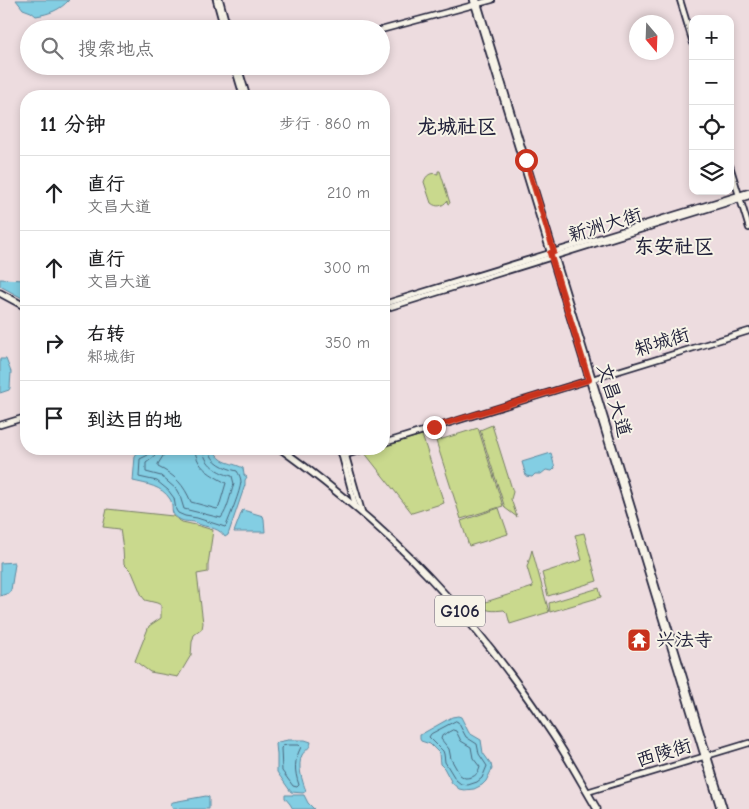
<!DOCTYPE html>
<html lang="zh">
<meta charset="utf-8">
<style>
body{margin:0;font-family:"Comic Neue","LXGW WenKai TC",sans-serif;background:#f2f2f2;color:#202124}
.controls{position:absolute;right:15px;top:15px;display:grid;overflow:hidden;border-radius:10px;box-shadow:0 2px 8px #0003}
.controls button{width:45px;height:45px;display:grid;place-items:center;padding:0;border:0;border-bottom:1px solid #e0e0e0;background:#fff;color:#202124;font:25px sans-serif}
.compass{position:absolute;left:629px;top:15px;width:45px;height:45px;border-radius:50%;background:#fff;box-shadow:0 2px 8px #0003;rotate:161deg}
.stop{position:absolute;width:15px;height:15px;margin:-11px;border:4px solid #c8321e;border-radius:50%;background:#fff}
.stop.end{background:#c8321e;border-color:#fff;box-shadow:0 1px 5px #0008}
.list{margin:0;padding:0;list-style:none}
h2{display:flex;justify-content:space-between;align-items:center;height:65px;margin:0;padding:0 20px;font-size:21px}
h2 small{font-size:16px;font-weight:400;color:#757577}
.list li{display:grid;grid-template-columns:32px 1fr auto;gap:15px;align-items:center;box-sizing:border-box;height:75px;padding:0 20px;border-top:1px solid #e0e0e0}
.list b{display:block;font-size:19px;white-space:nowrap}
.list p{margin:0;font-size:16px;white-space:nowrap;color:#757577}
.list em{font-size:16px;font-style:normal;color:#757577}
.icon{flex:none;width:28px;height:28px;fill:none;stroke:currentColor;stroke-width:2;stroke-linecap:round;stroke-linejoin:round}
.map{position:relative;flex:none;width:749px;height:809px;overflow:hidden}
.search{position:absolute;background:#fff;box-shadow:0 2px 8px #0003;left:20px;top:20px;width:370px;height:55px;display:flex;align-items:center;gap:12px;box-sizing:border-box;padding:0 18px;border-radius:28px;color:#757577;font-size:19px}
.panel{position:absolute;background:#fff;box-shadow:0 2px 8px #0003;left:20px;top:90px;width:370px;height:365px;border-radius:20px}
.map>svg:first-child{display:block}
</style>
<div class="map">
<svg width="749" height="809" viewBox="0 0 749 809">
<rect width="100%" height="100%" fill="#eddcdf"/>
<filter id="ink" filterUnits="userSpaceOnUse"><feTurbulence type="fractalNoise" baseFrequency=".02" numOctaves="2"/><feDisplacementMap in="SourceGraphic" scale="10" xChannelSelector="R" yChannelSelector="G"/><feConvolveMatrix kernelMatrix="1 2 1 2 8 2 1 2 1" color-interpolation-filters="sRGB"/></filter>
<g filter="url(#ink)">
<g fill="#c9d98d" stroke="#767e64">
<path d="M438,171H440L450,203L448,204L447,201C443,206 437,208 431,203L424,182C426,175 431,172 438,174Z"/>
<polygon points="492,425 513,492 511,499 517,517 505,508 480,430"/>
<polygon points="478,428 503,506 461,519 436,441"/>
<polygon points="422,435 444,503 412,513 364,452 375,449 384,449 384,446"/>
<polygon points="499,508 508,534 469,546 461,521"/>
<polygon points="107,509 173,516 182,522 196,525 213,530 208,565 208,572 197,574 203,623 202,629 194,635 192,642 191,655 178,677 150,672 135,661 149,626 161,618 161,605 157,603 145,600 142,596 132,572 124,564 123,549 120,529 103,527"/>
<polygon points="584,533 597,581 548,596 542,573 582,560 575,535"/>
<path d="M532,550L549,612L510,624L507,613L504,610C493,611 486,612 479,604L533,587L527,567Z"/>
<polygon points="599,588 601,597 550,612 549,603"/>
</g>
<g fill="#83cee3" stroke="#5c89a0">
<path d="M16,0H69C60,10 49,14 36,16L31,12L23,9Z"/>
<polygon points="0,279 26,280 26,300 0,286"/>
<polygon points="0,359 6,359 11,372 10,388 9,390 0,393"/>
<path d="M150,449H213C222,465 229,461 243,468L244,475L247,477L245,480V485L228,535L225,537C219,528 211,528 201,525C198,524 198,523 194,522C189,521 184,522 179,519C168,512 175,508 170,499C162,486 146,484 133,481L135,456L137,453Z"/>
<polygon points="551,453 555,468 552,471 546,470 541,474 535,474 532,477 526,476 522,462"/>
<polygon points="243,510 263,516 264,519 265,532 234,532 242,511"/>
<polygon points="0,563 14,562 15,564 11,590 9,593 0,596"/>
<polygon points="458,716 461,717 469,733 481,740 483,753 491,764 492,769 486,781 482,785 474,789 464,790 459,789 452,783 444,768 440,764 439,753 430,744 421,741 420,739 420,735 452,717"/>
<path d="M288,740H305L311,742C310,749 305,750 302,755C297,766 302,780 306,791L303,793L291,792L277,772V755L276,744L278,742Z"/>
<polygon points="285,795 304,795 308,803 314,809 293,809 290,804 285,798"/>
<polygon points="206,796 209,797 209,809 173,809 170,804 173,802"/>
</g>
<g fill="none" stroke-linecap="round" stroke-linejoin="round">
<g stroke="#49677e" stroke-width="1">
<path d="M150,449L148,455L140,459L139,477L157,481L168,490L174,498L176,510L178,513L185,516L197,518L225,527L226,526C230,516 240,492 241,482C241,478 239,474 237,471C225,468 211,463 209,449"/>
<path d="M156,449L154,457L146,463V472L161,476L176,489L180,496L184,509L221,518C228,509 230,495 234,484L232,476C218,473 204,464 203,449"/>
<path d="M164,449L163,456L158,464V467C175,475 184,485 191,502L217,509L219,507L226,483C212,475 196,468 195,449"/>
<polygon points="456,721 458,722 466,737 477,744 479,754 487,766 482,778 477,782 468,785 461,784 456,780 445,762 444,754 443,751 429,737 431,734"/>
<path d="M453,730L456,731L461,741L471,747L473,758L480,767C478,775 473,778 465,778L460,775L451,759L449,749L441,739L442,736Z"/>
<path d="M289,745H299L301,747C294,761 294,770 299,785L297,787L293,786L282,771L281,748L283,746Z"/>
</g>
<g stroke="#22223b" stroke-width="8">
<g id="secondary">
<polyline points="216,0 224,29"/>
<polyline points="220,0 228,29"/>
<polyline points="473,0 720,809"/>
<polyline points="477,0 724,809"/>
<polyline points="680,0 693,43"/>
<polyline points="381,30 492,0"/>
<polyline points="234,66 243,96"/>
<polyline points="238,66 247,96"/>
<polyline points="239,69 248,66"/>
<polyline points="730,166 749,228"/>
<polyline points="384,304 749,192"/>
<polyline points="384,309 749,196"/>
<polyline points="0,425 26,417"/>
<polyline points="384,443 749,331"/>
<polyline points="340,449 356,508"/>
<polyline points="344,449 362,512"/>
<polyline points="346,455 365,449"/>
<polyline points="587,792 749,743"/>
</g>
</g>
<g stroke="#22223b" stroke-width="9">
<g id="highway">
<polyline points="0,293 26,307"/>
<path d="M281,449C333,487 385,530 429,577C475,625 516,679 553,735C569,759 582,784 597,809"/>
</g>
</g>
<use href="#secondary" stroke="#f7f3e8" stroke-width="4.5"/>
<use href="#highway" stroke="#f7f3e8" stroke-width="5.5"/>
</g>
</g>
<g fill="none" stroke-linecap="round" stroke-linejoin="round" filter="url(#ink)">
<polyline stroke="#c8321e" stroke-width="6" points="434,427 589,380 550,253 554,252 526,160"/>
</g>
<defs>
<g id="temple-square" transform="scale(1.25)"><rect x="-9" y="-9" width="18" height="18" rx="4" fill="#c8321e" stroke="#f7f3e8"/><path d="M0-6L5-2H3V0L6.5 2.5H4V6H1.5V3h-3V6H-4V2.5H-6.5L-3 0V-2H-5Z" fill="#fff"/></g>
</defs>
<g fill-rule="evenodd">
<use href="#temple-square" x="639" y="640"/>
</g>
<g text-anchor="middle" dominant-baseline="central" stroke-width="4" stroke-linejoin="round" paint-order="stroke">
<rect fill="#f7f3e8" stroke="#62616f" stroke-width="1" x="435" y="595.5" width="50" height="31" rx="4"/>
<g font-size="18" font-weight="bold" fill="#22223b">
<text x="460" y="611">G106</text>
</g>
<g font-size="19" fill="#22223b" stroke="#f7f3e8">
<text transform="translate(605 225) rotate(-17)">新洲大街</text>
<text transform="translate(662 342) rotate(-17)">邾城街</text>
<text transform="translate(614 400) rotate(73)">文昌大道</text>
<text transform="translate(664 753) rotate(-17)">西陵街</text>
</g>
<g font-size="19" fill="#22223b" stroke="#f7f3e8" text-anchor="start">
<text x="656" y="640">兴法寺</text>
</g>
<g font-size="20" font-weight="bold" fill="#22223b" stroke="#f7f3e8">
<text x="457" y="126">龙城社区</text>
<text x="674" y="246">东安社区</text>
</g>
</g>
</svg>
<div class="controls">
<button>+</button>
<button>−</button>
<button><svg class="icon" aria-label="locate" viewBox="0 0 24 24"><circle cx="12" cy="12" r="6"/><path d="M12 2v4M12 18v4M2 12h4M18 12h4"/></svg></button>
<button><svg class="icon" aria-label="layers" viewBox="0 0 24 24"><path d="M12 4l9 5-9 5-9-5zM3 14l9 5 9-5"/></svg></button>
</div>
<svg class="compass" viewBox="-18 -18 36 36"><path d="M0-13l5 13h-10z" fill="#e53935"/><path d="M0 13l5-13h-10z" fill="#757577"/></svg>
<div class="stop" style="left:526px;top:160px"></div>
<div class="stop end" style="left:434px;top:427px"></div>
<div class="search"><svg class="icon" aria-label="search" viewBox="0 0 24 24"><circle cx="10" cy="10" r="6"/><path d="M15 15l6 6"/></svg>搜索地点</div>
<section class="panel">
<h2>11 分钟<small>步行 · 860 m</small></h2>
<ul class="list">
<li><svg class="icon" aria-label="ahead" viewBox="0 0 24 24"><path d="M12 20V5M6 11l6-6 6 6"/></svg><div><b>直行</b><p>文昌大道</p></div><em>210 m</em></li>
<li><svg class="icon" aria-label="ahead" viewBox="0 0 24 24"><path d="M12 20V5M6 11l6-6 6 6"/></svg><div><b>直行</b><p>文昌大道</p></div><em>300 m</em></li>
<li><svg class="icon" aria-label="right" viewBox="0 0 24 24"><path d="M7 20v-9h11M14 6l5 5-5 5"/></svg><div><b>右转</b><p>邾城街</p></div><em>350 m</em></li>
<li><svg class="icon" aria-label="arrive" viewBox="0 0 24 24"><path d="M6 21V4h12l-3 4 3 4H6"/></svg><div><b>到达目的地</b></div></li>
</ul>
</section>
</div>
